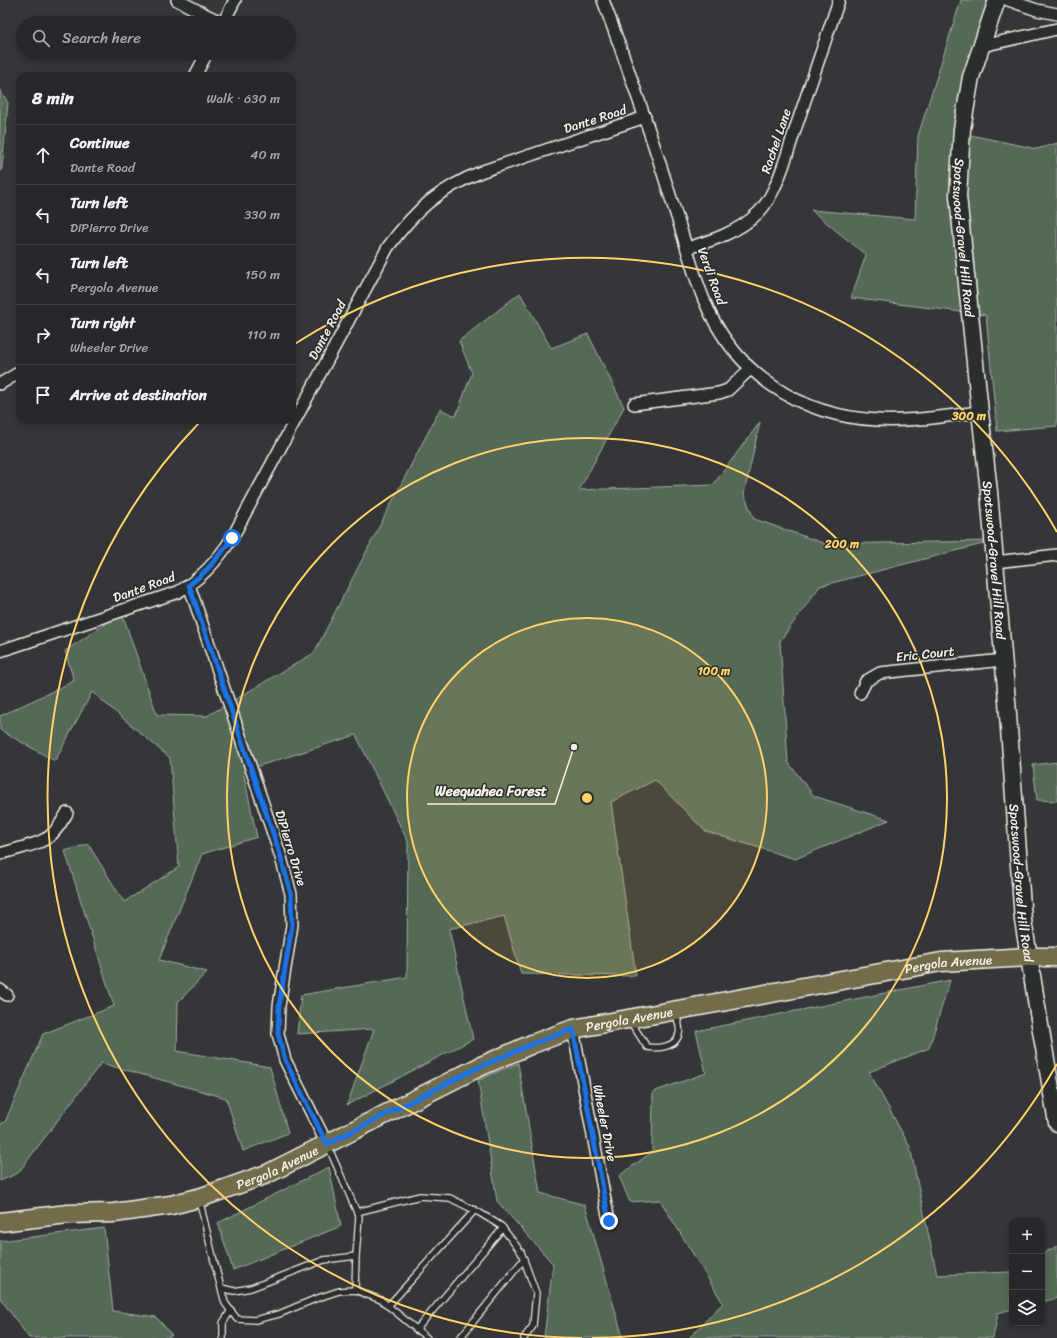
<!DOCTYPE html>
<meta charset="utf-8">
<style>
body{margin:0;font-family:Sriracha,sans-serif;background:#303034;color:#f1f3f6}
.controls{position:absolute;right:12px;bottom:12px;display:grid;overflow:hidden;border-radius:8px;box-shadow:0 2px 6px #0003}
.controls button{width:36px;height:36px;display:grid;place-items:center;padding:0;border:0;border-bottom:1px solid #444448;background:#28282c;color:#f1f3f6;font:20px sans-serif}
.stop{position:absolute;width:12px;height:12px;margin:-9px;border:3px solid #1a73e8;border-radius:50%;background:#fff}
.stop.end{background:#1a73e8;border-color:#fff;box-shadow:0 1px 4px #0008}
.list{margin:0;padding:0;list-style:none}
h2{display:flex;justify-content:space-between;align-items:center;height:52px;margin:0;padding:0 16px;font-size:17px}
h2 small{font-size:13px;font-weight:400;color:#a5a6a9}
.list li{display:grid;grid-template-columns:26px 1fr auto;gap:12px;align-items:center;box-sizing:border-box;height:60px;padding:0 16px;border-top:1px solid #444448}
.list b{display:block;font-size:15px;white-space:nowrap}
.list p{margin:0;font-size:13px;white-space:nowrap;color:#a5a6a9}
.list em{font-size:13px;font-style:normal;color:#a5a6a9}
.icon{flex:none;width:22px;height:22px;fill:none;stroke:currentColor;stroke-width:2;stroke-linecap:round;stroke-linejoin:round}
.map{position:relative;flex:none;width:1057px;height:1338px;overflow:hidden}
.search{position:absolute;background:#28282c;box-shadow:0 2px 6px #0003;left:16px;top:16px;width:280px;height:44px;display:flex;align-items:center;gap:10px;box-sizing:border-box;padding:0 14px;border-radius:22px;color:#a5a6a9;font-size:15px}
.panel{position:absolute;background:#28282c;box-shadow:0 2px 6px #0003;left:16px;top:72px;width:280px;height:352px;border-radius:12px}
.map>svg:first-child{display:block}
</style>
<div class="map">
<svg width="1057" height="1338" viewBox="0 0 1057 1338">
<rect width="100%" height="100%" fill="#35363a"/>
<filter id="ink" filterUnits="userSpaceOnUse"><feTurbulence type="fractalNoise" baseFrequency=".025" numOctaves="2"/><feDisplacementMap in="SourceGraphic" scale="8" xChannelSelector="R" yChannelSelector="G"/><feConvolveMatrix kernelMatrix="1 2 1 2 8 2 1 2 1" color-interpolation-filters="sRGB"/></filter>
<g filter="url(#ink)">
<g fill="#546a57" stroke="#a4aea0">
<polygon points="961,0 1004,0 961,133 1037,149 1057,143 1057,426 997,431 986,315 851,298 866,255 811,210 915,219 918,136"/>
<polygon points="0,90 8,103 2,168 0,172"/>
<polygon points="520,293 551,348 588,334 624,407 579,490 713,485 760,422 744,494 754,519 826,544 994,541 820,586 780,641 788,762 814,796 889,820 795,859 705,831 655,780 611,802 636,976 521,974 504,916 449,929 473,1039 347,1105 374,1029 297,1034 301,995 407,977 408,842 356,735 243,771 257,837 202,854 159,960 207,972 178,1002 177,1051 270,1067 288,1133 243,1151 226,1098 101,1063 18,1173 0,1181 0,1124 5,1122 43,1034 114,1006 65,851 88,844 124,902 179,867 170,758 92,692 55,761 0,730 0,716 74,681 65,651 122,613 157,715 207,716 314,653 440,409 456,416 472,373 459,341"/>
<polygon points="1057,762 1057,801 1037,800 1033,765"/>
<polygon points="950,980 929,1048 869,1072 910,1147 937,1275 1010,1272 1012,1271 1012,1309 998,1313 993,1338 689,1338 723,1303 660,1200 630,1202 619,1176 652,1152 653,1092 706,1073 696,1031"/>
<polygon points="518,1063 540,1193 585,1205 623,1338 544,1338 553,1264 497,1201 478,1080"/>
<polygon points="329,1167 341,1226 233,1270 218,1223"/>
<polygon points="104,1228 113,1311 156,1317 172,1335 164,1338 29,1338 0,1298 0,1241"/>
<polygon points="1057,1246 1057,1298 1042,1302 1042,1254"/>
</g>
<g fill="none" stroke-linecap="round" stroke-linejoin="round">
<g stroke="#f4f1e8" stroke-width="8">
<g id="lane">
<path d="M630,1021L647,1047C659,1049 676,1047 679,1034C681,1027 677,1018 675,1012"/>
<polyline points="199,1199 215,1265 221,1288 234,1291 251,1288 324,1260 356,1256 359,1217 328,1146"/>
<polyline points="357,1212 420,1196 450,1198 480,1213 501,1226 521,1252 536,1293 533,1326 524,1338"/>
<polyline points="221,1288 225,1303 237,1319 255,1320 279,1314 315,1299 339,1291 355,1290 381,1300 427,1338"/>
<polyline points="355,1290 356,1256"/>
<polyline points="388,1306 475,1210"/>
<polyline points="416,1330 503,1228"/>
<polyline points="223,1338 223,1323 231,1310"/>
<polyline points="460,1338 524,1259"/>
</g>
</g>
<g stroke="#f4f1e8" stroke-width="14">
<g id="street">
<polyline points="177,0 222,23"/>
<path d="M603,0C629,70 653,140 675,211C685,240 692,271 704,300C734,373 799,416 877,420C911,422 945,416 980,412"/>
<polyline points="1008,0 1037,10 1057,14"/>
<polyline points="223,23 235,0"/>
<polyline points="982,46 1057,29"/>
<polyline points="195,76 207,53"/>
<path d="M687,248C711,241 739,232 758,213C777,195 788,150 797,124C811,83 825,41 839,0"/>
<polyline points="0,384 20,372"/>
<polyline points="634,404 719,393 728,390 750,369"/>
<polyline points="995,562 1057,555"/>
<polyline points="189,585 280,854 291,894 292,925 279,1006 278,1034 285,1060 327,1144"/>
<path d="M0,651L178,592C202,578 217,561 232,538L388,247C416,209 439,189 483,171L645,117"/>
<polyline points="860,693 866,681 880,673 1003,660"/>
<path d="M0,854C14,849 39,845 50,836C58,829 62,821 67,813"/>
<polyline points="0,990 7,995"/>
<polyline points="573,1029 609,1221"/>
</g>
</g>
<g stroke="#f4f1e8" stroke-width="19">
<g id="secondary">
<path id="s1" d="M997,0L971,77L962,129L958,196L980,412L989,492L1007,701L1023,920L1040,1025L1057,1123"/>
</g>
</g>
<g stroke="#f4f1e8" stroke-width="21">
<g id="primary">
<path id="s2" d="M0,1222L68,1214L114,1213L171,1205L202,1197L267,1174L479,1067L532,1044L573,1029L941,962L1029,957H1057"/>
</g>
</g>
<use href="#lane" stroke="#2a2d2e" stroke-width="5.5"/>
<use href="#street" stroke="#2a2d2e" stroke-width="11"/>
<use href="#secondary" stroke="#2a2d2e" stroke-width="16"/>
<use href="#primary" stroke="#726c4b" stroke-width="18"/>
</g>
</g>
<g fill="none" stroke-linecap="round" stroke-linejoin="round" filter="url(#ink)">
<path stroke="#1a73e8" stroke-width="5" d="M232,538C220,556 207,572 189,585L280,854L291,894L292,925L279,1006L278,1034L285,1060L327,1144L479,1067L532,1044L573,1029L609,1221"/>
</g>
<circle cx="587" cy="798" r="180" fill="#ffd166" fill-opacity=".12"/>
<g fill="none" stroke="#ffd166" stroke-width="2">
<circle cx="587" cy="798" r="180"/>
<circle cx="587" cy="798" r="360"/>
<path d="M1057 1064A540 540 0 0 1 592 1338M582 1338A540 540 0 0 1 199 423M293 345A540 540 0 0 1 1057 532"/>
</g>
<g text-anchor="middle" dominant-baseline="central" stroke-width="3" stroke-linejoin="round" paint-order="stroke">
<g font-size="13" fill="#f4f1e8" stroke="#2a2d2e">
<text transform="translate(595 119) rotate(-18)">Dante Road</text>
<text transform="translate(776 141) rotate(-71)">Rachel Lane</text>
<text stroke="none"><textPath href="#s1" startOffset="243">Spotswood-Gravel Hill Road</textPath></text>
<text transform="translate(712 276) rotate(70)">Verdi Road</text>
<text transform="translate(327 330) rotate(-62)">Dante Road</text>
<text stroke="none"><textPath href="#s1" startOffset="567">Spotswood-Gravel Hill Road</textPath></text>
<text transform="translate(144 587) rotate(-20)">Dante Road</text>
<text transform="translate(925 654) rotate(-6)">Eric Court</text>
<text transform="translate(291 848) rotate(73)">DiPierro Drive</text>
<text stroke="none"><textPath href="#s1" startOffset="891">Spotswood-Gravel Hill Road</textPath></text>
<text stroke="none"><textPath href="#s2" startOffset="993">Pergola Avenue</textPath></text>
<text stroke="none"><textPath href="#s2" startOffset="669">Pergola Avenue</textPath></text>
<text transform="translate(605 1123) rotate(79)">Wheeler Drive</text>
<text stroke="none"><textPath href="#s2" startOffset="285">Pergola Avenue</textPath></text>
</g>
</g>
<circle cx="587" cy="798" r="6" fill="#ffd166" stroke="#2a2d2e" stroke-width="2"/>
<g font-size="12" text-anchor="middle" font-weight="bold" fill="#ffd166" stroke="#2a2d2e" stroke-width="3" stroke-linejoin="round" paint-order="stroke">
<text x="969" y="420">300 m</text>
<text x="842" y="548">200 m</text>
<text x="714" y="675">100 m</text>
</g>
<path fill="none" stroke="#f4f1e8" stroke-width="1.5" d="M574 747L555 804H427"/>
<circle fill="#f4f1e8" stroke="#2a2d2e" stroke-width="1.5" cx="574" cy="747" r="4"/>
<g font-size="14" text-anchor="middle" font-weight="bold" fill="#f4f1e8" stroke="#2a2d2e" stroke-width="3" stroke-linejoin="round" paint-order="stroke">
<text x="491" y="796">Weequahea Forest</text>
</g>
</svg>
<div class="controls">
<button>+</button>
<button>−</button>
<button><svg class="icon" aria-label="layers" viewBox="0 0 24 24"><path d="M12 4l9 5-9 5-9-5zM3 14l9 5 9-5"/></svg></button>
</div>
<div class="stop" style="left:232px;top:538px"></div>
<div class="stop end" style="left:609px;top:1221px"></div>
<div class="search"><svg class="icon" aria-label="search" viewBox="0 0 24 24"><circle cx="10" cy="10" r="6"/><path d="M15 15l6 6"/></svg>Search here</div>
<section class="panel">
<h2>8 min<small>Walk · 630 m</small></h2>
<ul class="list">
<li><svg class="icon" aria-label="ahead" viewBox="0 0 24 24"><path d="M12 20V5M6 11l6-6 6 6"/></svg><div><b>Continue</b><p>Dante Road</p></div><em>40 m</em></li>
<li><svg class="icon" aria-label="left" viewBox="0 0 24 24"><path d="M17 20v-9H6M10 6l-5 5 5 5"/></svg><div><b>Turn left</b><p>DiPierro Drive</p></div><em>330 m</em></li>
<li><svg class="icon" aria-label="left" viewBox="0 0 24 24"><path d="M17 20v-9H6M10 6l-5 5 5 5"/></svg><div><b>Turn left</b><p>Pergola Avenue</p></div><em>150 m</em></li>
<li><svg class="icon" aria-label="right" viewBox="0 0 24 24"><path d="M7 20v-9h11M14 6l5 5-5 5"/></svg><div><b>Turn right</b><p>Wheeler Drive</p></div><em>110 m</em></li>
<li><svg class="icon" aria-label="arrive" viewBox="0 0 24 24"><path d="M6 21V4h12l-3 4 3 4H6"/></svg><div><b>Arrive at destination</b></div></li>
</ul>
</section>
</div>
